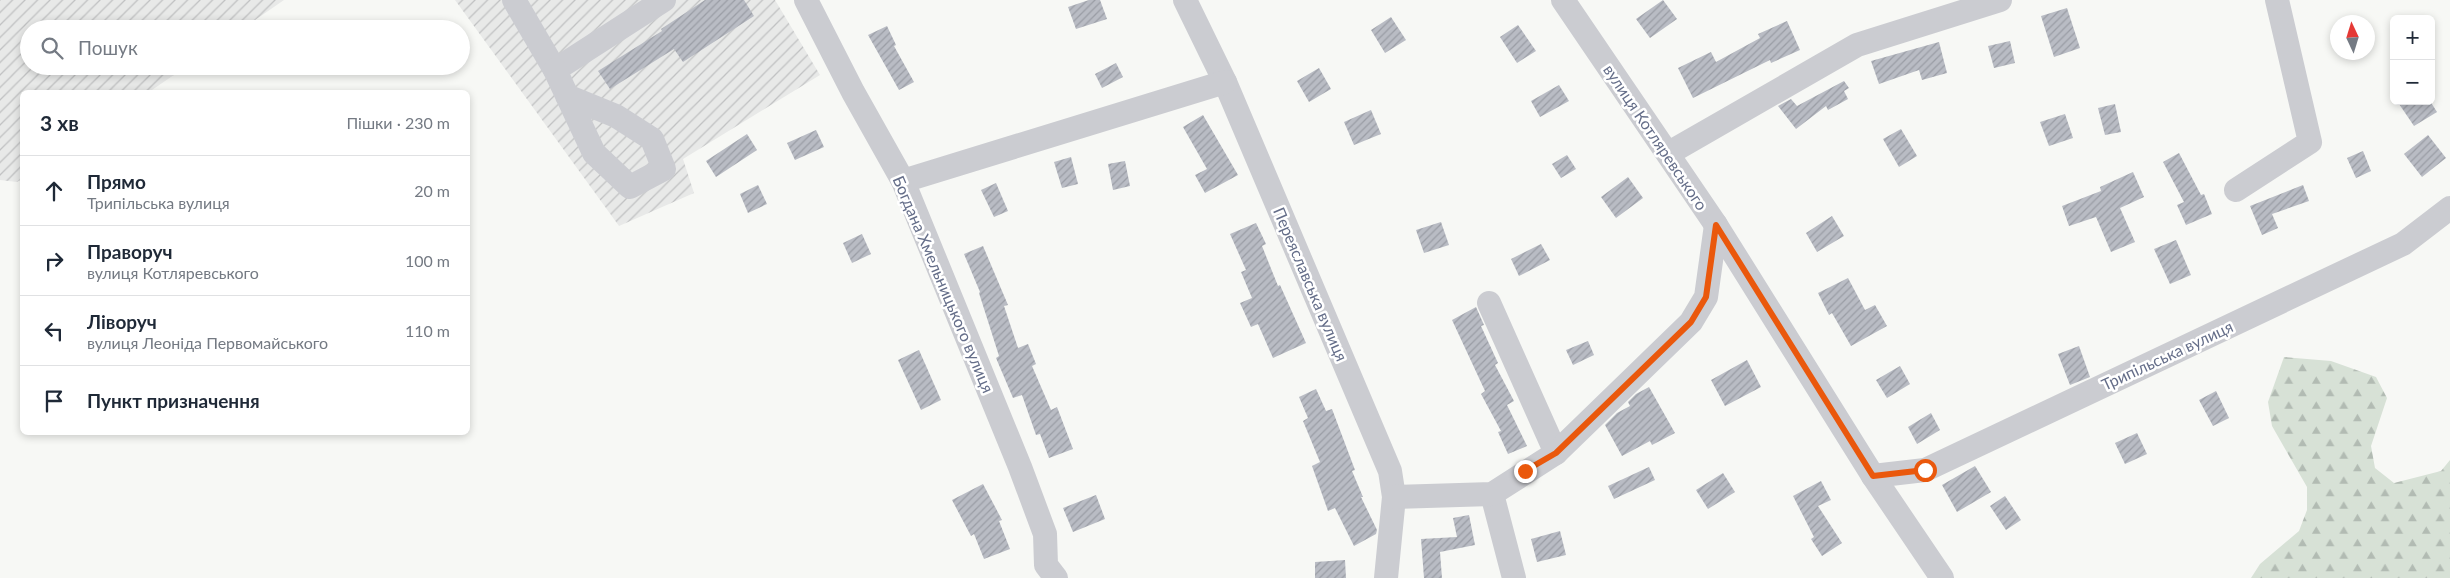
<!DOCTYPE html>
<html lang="uk">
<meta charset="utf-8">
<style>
body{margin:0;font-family:Lato,sans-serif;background:#f2f2f3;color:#1f2937}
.controls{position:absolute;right:15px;top:15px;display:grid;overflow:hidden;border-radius:8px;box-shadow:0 2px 8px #0003}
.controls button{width:45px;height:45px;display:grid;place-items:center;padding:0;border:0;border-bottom:1px solid #e0e1e3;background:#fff;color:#1f2937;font:25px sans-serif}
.compass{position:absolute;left:2330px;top:15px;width:45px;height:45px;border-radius:50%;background:#fff;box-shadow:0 2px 8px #0003;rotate:356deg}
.stop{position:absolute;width:15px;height:15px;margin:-11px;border:4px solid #ea580c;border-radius:50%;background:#fff}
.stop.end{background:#ea580c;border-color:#fff;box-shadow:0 1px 5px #0008}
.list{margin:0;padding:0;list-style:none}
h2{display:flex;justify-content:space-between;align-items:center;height:65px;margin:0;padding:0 20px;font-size:21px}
h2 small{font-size:16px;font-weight:400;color:#747a83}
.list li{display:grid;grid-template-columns:32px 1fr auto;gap:15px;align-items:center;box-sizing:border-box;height:70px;padding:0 20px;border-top:1px solid #e0e1e3}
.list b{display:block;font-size:19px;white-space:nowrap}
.list p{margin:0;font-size:16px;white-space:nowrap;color:#747a83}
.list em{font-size:16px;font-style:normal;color:#747a83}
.icon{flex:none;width:28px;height:28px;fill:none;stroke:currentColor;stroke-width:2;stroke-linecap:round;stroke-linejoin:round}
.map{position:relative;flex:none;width:2450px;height:578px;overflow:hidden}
.search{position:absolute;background:#fff;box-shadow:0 2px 8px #0003;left:20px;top:20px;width:450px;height:55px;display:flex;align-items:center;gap:12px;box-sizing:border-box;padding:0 18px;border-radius:28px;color:#747a83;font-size:19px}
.panel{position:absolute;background:#fff;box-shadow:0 2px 8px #0003;left:20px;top:90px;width:450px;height:345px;border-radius:8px}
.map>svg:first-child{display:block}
</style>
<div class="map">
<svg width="2450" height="578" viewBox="0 0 2450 578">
<defs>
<pattern id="industrial-furrows" width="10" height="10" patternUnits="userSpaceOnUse" patternTransform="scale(1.25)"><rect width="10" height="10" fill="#e8e9e8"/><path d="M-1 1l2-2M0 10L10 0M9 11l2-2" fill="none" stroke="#c0c1c2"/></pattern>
<pattern id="forest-firs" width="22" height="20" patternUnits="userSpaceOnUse" patternTransform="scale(1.25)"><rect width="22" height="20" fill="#d7e1d6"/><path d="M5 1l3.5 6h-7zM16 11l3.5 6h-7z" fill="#b2bbb3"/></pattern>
<pattern id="building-hatch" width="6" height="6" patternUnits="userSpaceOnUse" patternTransform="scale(1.25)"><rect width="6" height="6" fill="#b9bcc4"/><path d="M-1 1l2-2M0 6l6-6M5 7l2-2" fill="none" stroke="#9a9da5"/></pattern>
</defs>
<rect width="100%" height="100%" fill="#f7f8f5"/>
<g fill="url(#industrial-furrows)">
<polygon points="0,0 284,0 242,29 29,29 29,66 187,66 149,92 22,92 22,179 17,182 0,180"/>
<polygon points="455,0 775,0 820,75 683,159 694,193 619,226"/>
</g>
<polygon fill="url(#forest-firs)" points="2284,357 2331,361 2376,377 2387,398 2371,446 2375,468 2394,483 2441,471 2450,460 2450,578 2251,578 2260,564 2299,531 2307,510 2307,487 2272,426 2268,402"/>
<g fill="url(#building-hatch)">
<polygon points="705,0 744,0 754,16 683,62 674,49 610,89 598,71 662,31 661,29"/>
<polygon points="1089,0 1100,0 1107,19 1076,29 1068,7"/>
<polygon points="1663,0 1677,19 1650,38 1636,19"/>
<polygon points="2067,8 2080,48 2054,57 2041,16"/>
<polygon points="1391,17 1406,40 1385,53 1371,30"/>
<polygon points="1787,21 1800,50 1771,63 1770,60 1693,98 1678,68 1711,52 1716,62 1760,38 1758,34"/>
<polygon points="1518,25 1536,51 1517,63 1500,37"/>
<polygon points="887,26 896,45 894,46 914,82 899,90 868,35"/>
<polygon points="2010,41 2015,63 1994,68 1988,46"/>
<polygon points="1939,42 1947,73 1922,80 1919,70 1879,84 1871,61"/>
<polygon points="1116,63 1123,77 1102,88 1095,74"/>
<polygon points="1319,68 1331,89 1309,102 1297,81"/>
<polygon points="1844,81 1849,88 1844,91 1848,99 1828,110 1826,106 1796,129 1778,106 1791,99 1797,106"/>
<polygon points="1559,85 1569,101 1540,117 1531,101"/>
<polygon points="2397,101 2430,101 2437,112 2414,126"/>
<polygon points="2115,104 2121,132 2105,135 2098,108"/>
<polygon points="1371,110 1381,134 1354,145 1344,122"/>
<polygon points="2065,114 2073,138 2049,146 2040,122"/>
<polygon points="1203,115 1238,175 1205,193 1195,175 1207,169 1183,127"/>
<polygon points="1901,129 1917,156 1899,167 1883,139"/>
<polygon points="816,130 824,147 795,160 787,143"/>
<polygon points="747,134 757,150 716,177 706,161"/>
<polygon points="2428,135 2446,158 2422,177 2404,154"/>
<polygon points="2363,151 2371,171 2356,178 2347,158"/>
<polygon points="2179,153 2201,195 2204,194 2212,214 2186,225 2177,205 2184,202 2163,162"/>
<polygon points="1567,155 1576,169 1561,178 1552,164"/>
<polygon points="1071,157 1078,184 1062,188 1054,162"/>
<polygon points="1125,161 1130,186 1113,190 1108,164"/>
<polygon points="2133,172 2144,197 2120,208 2135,242 2111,252 2096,217 2069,226 2062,206 2101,191 2100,187"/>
<polygon points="1628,177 1643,198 1616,218 1601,197"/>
<polygon points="996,183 1008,211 994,217 981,190"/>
<polygon points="758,185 767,204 748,213 740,194"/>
<polygon points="2303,185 2309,201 2272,214 2278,228 2262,235 2250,206"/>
<polygon points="1832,216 1844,236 1817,252 1806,233"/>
<polygon points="1441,222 1449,245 1424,253 1416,230"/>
<polygon points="1256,223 1266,244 1262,246 1278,286 1280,285 1306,343 1273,358 1258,324 1251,327 1240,303 1252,298 1241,272 1246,270 1230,234"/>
<polygon points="862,234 871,254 852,263 843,243"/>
<polygon points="2176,240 2191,275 2170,284 2154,249"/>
<polygon points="1541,244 1550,260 1519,276 1511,259"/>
<polygon points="983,246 1008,305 1004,306 1018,348 1028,344 1036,364 1032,366 1051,410 1057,407 1073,449 1049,458 1040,434 1036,435 1022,395 1013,398 996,358 999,356 979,293 980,292 964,254"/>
<polygon points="1848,278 1865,310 1875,305 1887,326 1851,346 1832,313 1829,315 1818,293"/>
<polygon points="1476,307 1484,325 1481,326 1498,363 1495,365 1514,401 1507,405 1527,446 1508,454 1498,432 1501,431 1481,394 1485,391 1452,320"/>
<polygon points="1588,341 1594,355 1573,365 1566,350"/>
<polygon points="2079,346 2090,377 2070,385 2058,354"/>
<polygon points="919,350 941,400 921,410 898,360"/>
<polygon points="1747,360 1761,387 1725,406 1711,380"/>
<polygon points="1900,366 1910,384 1887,398 1876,380"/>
<polygon points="1649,387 1675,433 1652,445 1650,441 1622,456 1605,425 1617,413 1630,406 1628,402 1636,394"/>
<polygon points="1316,389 1326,411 1332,409 1355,470 1352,471 1363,497 1361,497 1377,530 1376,534 1354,546 1335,508 1328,511 1312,466 1320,462 1303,421 1308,418 1299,397"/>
<polygon points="2216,391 2229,418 2213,426 2199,400"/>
<polygon points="1931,413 1940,430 1917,444 1908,427"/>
<polygon points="2137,433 2147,454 2125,464 2115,443"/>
<polygon points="1975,466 1991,492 1957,512 1942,485"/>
<polygon points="1649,467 1655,480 1614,499 1608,486"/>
<polygon points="1723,473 1735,492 1708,509 1696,490"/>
<polygon points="1821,481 1831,500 1818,506 1842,543 1822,556 1811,539 1814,537 1793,496"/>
<polygon points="983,484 1002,520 999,521 1010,549 984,559 974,534 971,536 952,500"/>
<polygon points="1096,495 1105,519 1073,532 1063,508"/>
<polygon points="2005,496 2021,520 2006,530 1990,506"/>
<polygon points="1469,515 1475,545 1440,552 1442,578 1424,578 1421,539 1457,537 1453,518"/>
<polygon points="1560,531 1566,555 1537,562 1531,539"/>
<polygon points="1345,560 1346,578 1315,578 1315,562"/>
</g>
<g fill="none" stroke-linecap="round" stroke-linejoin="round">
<g stroke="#cbccd1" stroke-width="24">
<polyline points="514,0 555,70 664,0"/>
<polyline points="806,0 853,92 903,181 1020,467 1045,534 1046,565 1056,578"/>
<polyline points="1185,0 1225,82 1390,471 1394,497 1386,578"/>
<polyline points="1563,0 1716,225 1873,476 1942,578"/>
<polyline points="555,70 594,153 630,187 664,169 652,139 616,116 567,96"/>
<polyline points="1669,153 1857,45 2000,0"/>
<polyline points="903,181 1225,82"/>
<polyline points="2236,190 2310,142 2277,0"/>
<polyline points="1489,303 1556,453"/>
<polyline points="1873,476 1925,470 2403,244 2450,208"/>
<polyline points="1492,494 1514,578"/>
<polyline points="1394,497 1492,494 1556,453 1691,322 1706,297 1716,225"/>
</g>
</g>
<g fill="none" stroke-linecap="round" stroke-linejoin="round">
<polyline stroke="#ea580c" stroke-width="6" points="1525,471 1556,453 1691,322 1706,297 1716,225 1873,476 1925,470"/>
</g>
<g text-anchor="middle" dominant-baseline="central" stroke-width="5" stroke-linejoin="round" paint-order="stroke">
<g font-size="16" fill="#656e89" stroke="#fff">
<text transform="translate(1656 137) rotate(56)">вулиця Котляревського</text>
<text transform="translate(944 284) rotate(67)">Богдана Хмельницького вулиця</text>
<text transform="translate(1311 284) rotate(67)">Переяславська вулиця</text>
<text transform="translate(2167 355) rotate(-25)">Трипільська вулиця</text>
</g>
</g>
</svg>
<div class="controls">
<button>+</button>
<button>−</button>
</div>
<svg class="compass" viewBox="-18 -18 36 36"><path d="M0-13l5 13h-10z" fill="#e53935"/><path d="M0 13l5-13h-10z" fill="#747a83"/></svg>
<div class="stop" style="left:1925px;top:470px"></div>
<div class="stop end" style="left:1525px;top:471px"></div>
<div class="search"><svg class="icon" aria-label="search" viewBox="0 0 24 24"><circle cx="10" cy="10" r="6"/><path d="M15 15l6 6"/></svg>Пошук</div>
<section class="panel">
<h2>3 хв<small>Пішки · 230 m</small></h2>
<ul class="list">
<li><svg class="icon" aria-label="ahead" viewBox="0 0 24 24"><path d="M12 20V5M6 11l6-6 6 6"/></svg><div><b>Прямо</b><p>Трипільська вулиця</p></div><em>20 m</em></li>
<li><svg class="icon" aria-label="right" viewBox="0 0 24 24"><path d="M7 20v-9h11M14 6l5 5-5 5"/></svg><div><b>Праворуч</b><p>вулиця Котляревського</p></div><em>100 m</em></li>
<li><svg class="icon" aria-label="left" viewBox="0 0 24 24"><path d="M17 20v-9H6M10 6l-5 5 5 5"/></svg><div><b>Ліворуч</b><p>вулиця Леоніда Первомайського</p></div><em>110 m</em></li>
<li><svg class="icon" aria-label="arrive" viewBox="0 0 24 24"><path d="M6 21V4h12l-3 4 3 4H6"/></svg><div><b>Пункт призначення</b></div></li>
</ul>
</section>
</div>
